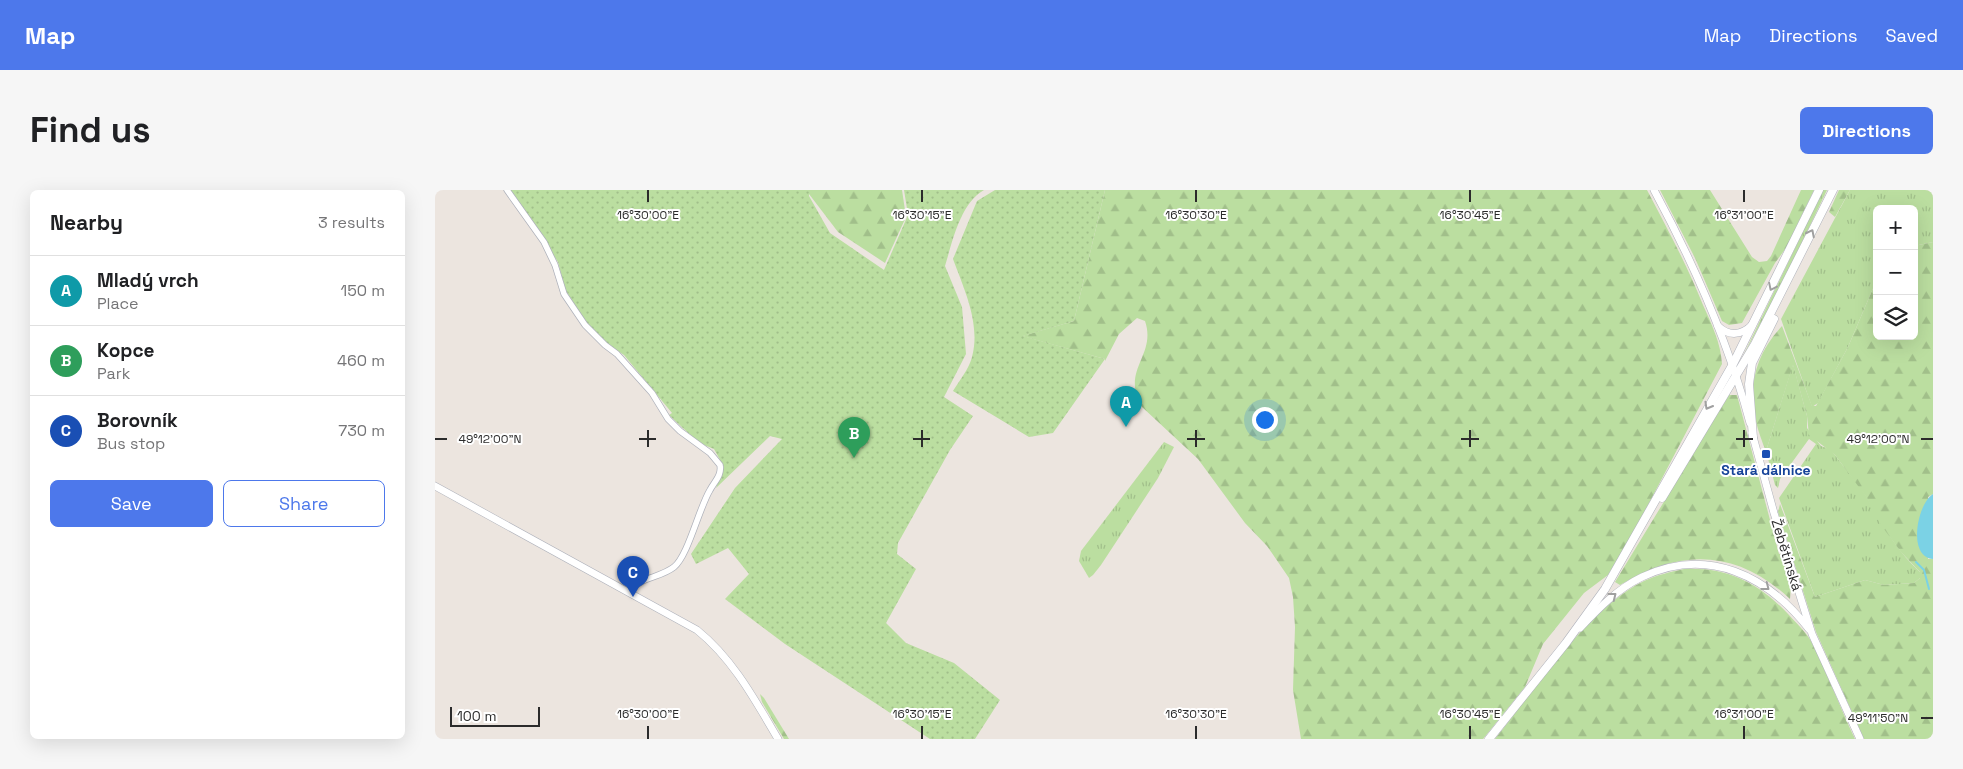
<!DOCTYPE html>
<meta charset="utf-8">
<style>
body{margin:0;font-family:"Space Grotesk",sans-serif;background:#f6f6f6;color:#202124}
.controls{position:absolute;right:15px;top:15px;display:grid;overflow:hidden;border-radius:8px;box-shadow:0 5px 20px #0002}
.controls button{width:45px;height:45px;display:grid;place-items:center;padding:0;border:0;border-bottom:1px solid #e0e0e0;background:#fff;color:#202124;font:25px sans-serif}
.scale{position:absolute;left:15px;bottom:12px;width:90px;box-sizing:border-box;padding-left:5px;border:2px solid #2b2b2b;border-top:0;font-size:14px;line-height:18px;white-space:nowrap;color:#2b2b2b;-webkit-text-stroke:4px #fff;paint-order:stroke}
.you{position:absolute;left:829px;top:229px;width:18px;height:18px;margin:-12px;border:4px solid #fff;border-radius:50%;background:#1a73e8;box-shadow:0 0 0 8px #1a73e833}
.badge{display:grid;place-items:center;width:32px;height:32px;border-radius:50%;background:#4d78eb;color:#fff;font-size:16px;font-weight:700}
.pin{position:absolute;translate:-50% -41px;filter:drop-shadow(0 1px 2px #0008)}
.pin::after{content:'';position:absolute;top:26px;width:18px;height:15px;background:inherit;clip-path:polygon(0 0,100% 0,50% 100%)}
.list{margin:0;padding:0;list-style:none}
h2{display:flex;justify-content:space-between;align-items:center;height:65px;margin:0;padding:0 20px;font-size:21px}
h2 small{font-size:16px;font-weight:400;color:#757577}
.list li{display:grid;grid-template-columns:32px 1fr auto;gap:15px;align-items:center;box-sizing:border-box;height:70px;padding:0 20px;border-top:1px solid #e0e0e0}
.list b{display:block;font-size:19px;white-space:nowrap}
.list p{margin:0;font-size:16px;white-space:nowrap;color:#757577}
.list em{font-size:16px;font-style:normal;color:#757577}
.actions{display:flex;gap:10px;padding:15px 20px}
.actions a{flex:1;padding:11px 0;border:1px solid #4d78eb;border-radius:8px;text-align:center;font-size:18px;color:#4d78eb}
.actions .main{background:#4d78eb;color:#fff}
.icon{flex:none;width:28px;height:28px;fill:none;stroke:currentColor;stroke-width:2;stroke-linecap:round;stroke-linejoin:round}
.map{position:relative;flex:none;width:1498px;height:549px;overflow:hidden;border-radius:8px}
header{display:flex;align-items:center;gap:30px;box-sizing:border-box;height:70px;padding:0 25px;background:#4d78eb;color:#fff}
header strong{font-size:24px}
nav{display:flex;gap:28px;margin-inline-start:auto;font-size:18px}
.intro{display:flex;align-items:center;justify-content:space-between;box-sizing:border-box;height:120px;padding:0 30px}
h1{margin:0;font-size:35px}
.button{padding:12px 22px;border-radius:8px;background:#4d78eb;color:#fff;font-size:18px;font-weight:700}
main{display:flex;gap:30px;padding:0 30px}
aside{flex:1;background:#fff;border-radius:8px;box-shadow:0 5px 20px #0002}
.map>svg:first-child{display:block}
</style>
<header>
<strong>Map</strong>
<nav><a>Map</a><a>Directions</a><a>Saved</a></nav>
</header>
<div class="intro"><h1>Find us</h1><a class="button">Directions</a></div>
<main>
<aside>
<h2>Nearby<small>3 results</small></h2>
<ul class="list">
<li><span class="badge" style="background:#0f9aa8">A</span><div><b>Mladý vrch</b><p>Place</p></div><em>150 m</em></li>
<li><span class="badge" style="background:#2e9e5b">B</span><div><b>Kopce</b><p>Park</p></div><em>460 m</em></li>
<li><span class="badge" style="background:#1a4fb4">C</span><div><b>Borovník</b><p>Bus stop</p></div><em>730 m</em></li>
</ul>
<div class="actions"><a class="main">Save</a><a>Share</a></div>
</aside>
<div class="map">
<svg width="1498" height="549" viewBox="0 0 1498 549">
<defs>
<pattern id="grass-tufts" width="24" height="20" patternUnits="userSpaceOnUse" patternTransform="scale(1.25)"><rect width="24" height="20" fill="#bbdea0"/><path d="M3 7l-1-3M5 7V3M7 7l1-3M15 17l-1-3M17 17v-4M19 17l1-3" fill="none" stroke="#a1bf8a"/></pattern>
<pattern id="forest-firs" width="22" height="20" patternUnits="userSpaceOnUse" patternTransform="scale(1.25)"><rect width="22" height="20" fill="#bbdea0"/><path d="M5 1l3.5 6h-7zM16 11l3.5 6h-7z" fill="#a1bf8a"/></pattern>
<pattern id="garden-dots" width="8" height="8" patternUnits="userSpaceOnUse" patternTransform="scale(1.25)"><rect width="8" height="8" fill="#bbdea0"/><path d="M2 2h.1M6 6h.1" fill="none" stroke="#a1bf8a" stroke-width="1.8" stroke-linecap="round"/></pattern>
</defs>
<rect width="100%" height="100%" fill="#ece5df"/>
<g fill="url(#grass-tufts)">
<polygon points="1388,0 1392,0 1346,96 1308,166"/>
<polygon points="1415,0 1498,0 1498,52 1479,56 1479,19 1442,19 1442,89 1413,157 1383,213 1377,217 1346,129"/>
<path d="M1358,174L1372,226V238L1386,256L1394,259L1400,265C1410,279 1424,294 1433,309C1448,336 1462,361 1485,382V388L1479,393L1449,395L1430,390L1380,407L1344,308L1381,254L1374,249L1345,289L1343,298L1340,295L1331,261Z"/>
<polygon points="729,252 739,257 723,288 666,375 658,385 654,388 644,371 646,361"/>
</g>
<g fill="url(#forest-firs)">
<polygon points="374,0 467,0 471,27 450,73 403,42 374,4"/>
<path d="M670,0H1212C1232,38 1252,75 1268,115C1276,133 1286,153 1287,174L1202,336L1173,385L1149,403L1108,454L1090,497L1048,549H866L858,500L860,437L858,407L854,388L832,356L810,333L763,269L707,217C685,180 722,166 710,131L702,128L684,144L670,171V169L587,146L639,131Z"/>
<polygon points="1225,0 1275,0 1317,67 1324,72 1332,71 1336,66 1366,0 1379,0 1351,58 1340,73 1307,133 1294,135 1287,131 1260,68"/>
<polygon points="1404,0 1415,0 1400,27 1394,22"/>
<path d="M1498,52V304L1493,307V369H1498V549H1429L1381,442L1343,322L1345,314L1380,407L1430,390L1449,395L1479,393L1485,388V382L1466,362L1446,335L1432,308L1400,265L1374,245L1372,226L1358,175L1331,261C1311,215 1312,173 1347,136L1377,216H1381L1413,157L1442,89V146H1479V56Z"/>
<path d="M1294,205H1302L1344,364H1347L1356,396L1355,409C1302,359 1245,358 1185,395L1180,392Z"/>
<path d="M1249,379C1293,377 1324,393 1354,425C1361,433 1370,441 1376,451C1392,483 1405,517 1420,549H1060C1099,500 1153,418 1209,391C1222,385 1235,382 1249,379Z"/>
<polygon points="325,504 329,508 354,549 349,549 327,512"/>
</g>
<g fill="url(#garden-dots)">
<path d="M75,0H374V6L395,43L449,80L473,25L469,0H549C525,14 518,50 510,76L527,117L531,164L509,207L538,226L515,260L463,353L462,364L481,379L451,433L471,453L519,473L565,510L540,549H495L350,454L290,409L314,384L293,358L261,374L256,364L300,298L347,249L335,246L281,298L289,277L279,259L264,253L234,225L237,223L189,165L175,156L151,133L130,99L123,72Z"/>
<path d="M560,0H670L639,131L588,146L670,169L618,243L594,247L518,201C524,191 534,179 537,167C546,134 529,99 518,69L542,11Z"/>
</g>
<path fill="#7bd2e5" d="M1498,304V369C1472,367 1482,314 1498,304Z"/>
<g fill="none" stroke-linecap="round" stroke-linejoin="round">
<polyline stroke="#7bd2e5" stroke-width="2" points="1481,372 1489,380 1494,399"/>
<g stroke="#afb2bb" stroke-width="7">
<path id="minor" d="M72,0L109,52L120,75L129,104L150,135L170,155L182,164L217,203L233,229L245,241L275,263L285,275C287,285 280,291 275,300C264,318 253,366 239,377C225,388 205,387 195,401"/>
</g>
<g stroke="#afb2bb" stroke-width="8">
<g id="tertiary">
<path d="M1219,0C1259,74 1293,151 1315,233"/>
<path d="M1283,136C1294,147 1307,145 1317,135"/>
<polyline points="1317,243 1339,323 1377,444 1425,549"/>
<path d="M0,296L262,440C298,469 320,510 343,549"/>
<path d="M1145,438C1163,419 1182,399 1207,387C1272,356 1332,385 1374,439"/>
</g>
</g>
<g stroke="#afb2bb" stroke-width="9">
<g id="secondary">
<polyline points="1318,248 1314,194 1317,173 1339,129"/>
<polyline points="1227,308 1320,154 1398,0"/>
<polyline points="1054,549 1131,453 1170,399 1298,174 1384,0"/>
</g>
</g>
<use href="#minor" stroke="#fff" stroke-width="5.5"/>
<use href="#tertiary" stroke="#fff" stroke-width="7"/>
<use href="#secondary" stroke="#fff" stroke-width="8"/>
</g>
<defs><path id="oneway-chevron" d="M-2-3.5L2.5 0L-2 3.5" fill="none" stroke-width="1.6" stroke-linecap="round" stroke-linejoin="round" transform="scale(1.25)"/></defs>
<g stroke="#a0a0a0">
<use href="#oneway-chevron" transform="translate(1376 43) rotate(-63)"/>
<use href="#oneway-chevron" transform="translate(1337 97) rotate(116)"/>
<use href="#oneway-chevron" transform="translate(1273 216) rotate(120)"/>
<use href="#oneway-chevron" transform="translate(1331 397) rotate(38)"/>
<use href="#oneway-chevron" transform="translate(1178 406) rotate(-38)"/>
</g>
<path fill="none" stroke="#2b2b2b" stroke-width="2" d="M213,0V12M487,0V12M761,0V12M1035,0V12M1309,0V12M213,240V257M487,240V257M761,240V257M1035,240V257M1309,240V257M0,249H12M204,249H221M478,249H495M752,249H770M1026,249H1044M1301,249H1318M1486,249H1498M1486,528H1498M213,536V549M487,536V549M761,536V549M1035,536V549M1309,536V549"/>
<rect fill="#1a4fb4" stroke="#fff" stroke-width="2" x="1326" y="259" width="10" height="10" rx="2.5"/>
<g text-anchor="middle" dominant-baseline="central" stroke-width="4" stroke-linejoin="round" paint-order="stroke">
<g font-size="14" font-weight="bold" fill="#164399" stroke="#fff">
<text x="1331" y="280">Stará dálnice</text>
</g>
<g font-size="14" fill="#2b2b2b" stroke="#fff">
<text transform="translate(1352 365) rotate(73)">Žebětínská</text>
</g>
</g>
<g font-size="12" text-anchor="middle" fill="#2b2b2b" stroke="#fff" stroke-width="4" stroke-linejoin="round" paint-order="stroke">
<text x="213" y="29">16°30'00"E</text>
<text x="487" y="29">16°30'15"E</text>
<text x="761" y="29">16°30'30"E</text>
<text x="1035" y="29">16°30'45"E</text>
<text x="1309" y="29">16°31'00"E</text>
<text x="55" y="253">49°12'00"N</text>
<text x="1443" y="253">49°12'00"N</text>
<text x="213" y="528">16°30'00"E</text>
<text x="487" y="528">16°30'15"E</text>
<text x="761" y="528">16°30'30"E</text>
<text x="1035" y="528">16°30'45"E</text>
<text x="1309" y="528">16°31'00"E</text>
<text x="1443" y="532">49°11'50"N</text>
</g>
</svg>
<div class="controls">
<button>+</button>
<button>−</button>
<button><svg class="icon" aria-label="layers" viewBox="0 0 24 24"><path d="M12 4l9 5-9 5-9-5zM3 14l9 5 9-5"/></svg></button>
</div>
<div class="scale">100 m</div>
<div class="you"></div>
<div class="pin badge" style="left:691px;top:237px;background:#0f9aa8">A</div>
<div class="pin badge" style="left:419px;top:268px;background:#2e9e5b">B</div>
<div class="pin badge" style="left:198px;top:407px;background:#1a4fb4">C</div>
</div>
</main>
